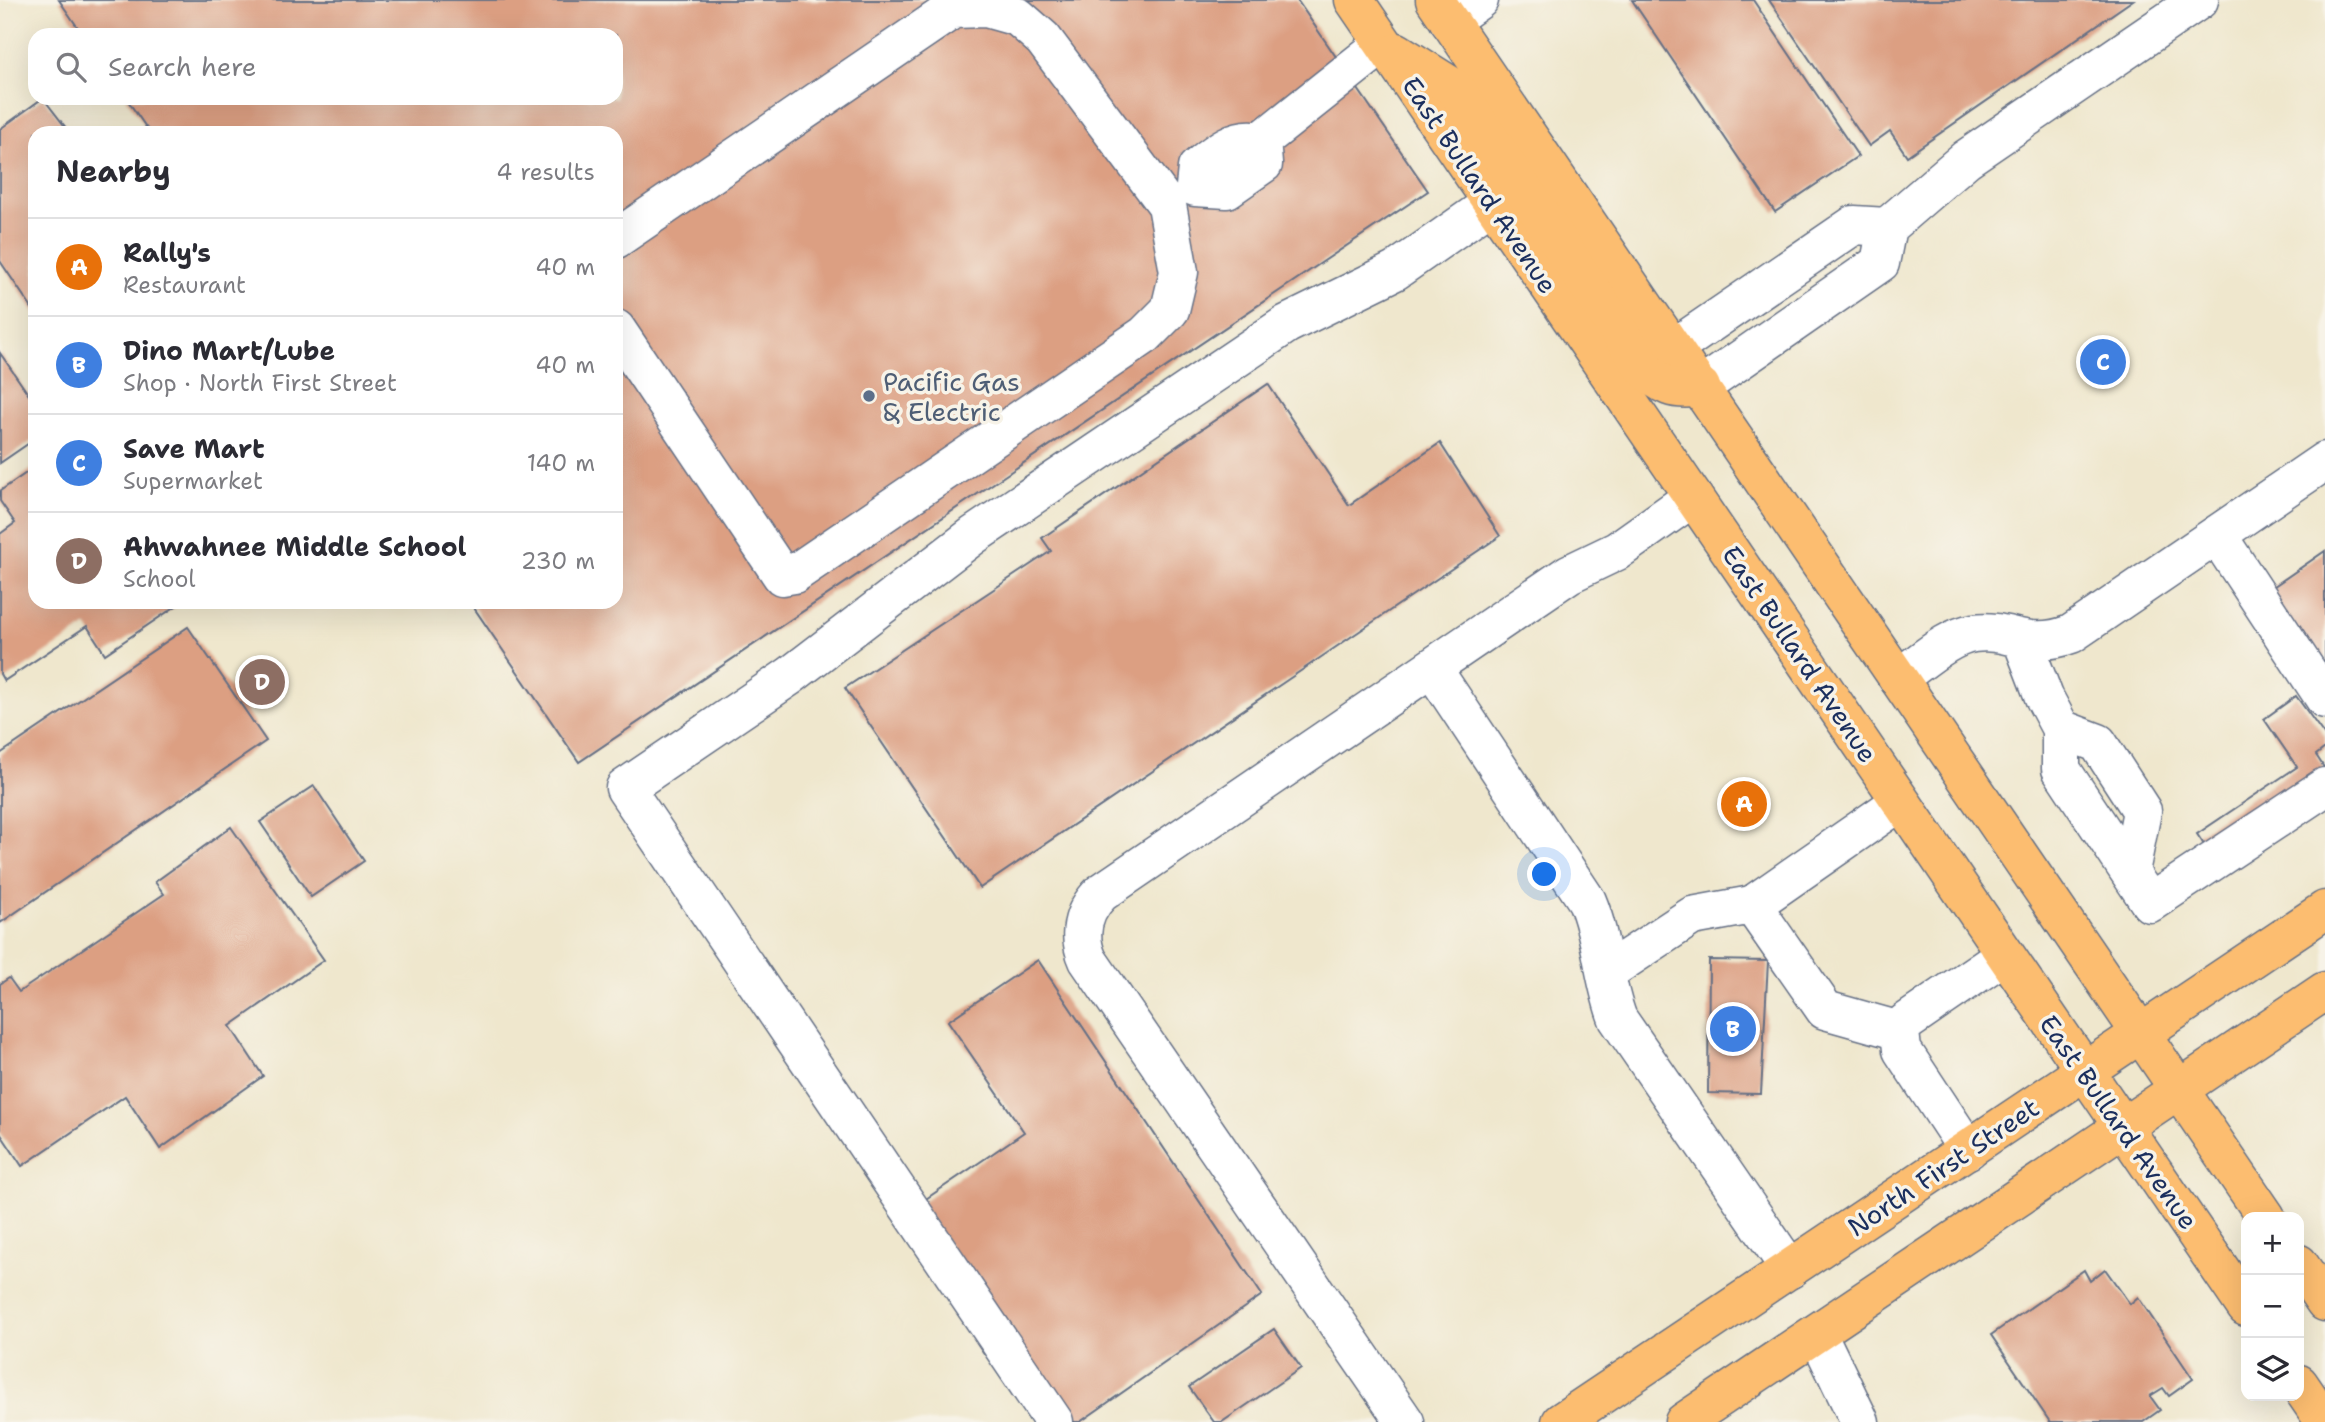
<!DOCTYPE html>
<meta charset="utf-8">
<style>
body{margin:0;font-family:"Shantell Sans",sans-serif;background:#f7f7f7;color:#2b2b33}
.controls{position:absolute;right:21px;bottom:21px;display:grid;overflow:hidden;border-radius:14px;box-shadow:0 7px 28px #0002}
.controls button{width:63px;height:63px;display:grid;place-items:center;padding:0;border:0;border-bottom:2px solid #e1e1e2;background:#fff;color:#2b2b33;font:35px sans-serif}
.you{position:absolute;left:1545px;top:875px;width:24px;height:24px;margin:-18px;border:5px solid #fff;border-radius:50%;background:#1a73e8;box-shadow:0 0 0 10px #1a73e833}
.badge{display:grid;place-items:center;width:46px;height:46px;border-radius:50%;background:#2563eb;color:#fff;font-size:23px;font-weight:700}
.pin{position:absolute;translate:-50% -50%;border:4px solid #fff;box-shadow:0 2px 7px #0006}
.list{margin:0;padding:0;list-style:none}
h2{display:flex;justify-content:space-between;align-items:center;height:91px;margin:0;padding:0 28px;font-size:30px}
h2 small{font-size:23px;font-weight:400;color:#7c7c81}
.list li{display:grid;grid-template-columns:46px 1fr auto;gap:21px;align-items:center;box-sizing:border-box;height:98px;padding:0 28px;border-top:2px solid #e1e1e2}
.list b{display:block;font-size:26px;white-space:nowrap}
.list p{margin:0;font-size:23px;white-space:nowrap;color:#7c7c81}
.list em{font-size:23px;font-style:normal;color:#7c7c81}
.icon{flex:none;width:38px;height:38px;fill:none;stroke:currentColor;stroke-width:2;stroke-linecap:round;stroke-linejoin:round}
.map{position:relative;flex:none;width:2325px;height:1422px;overflow:hidden}
.search{position:absolute;background:#fff;box-shadow:0 7px 28px #0002;left:28px;top:28px;width:595px;height:77px;display:flex;align-items:center;gap:18px;box-sizing:border-box;padding:0 24px;border-radius:21px;color:#7c7c81;font-size:26px}
.panel{position:absolute;background:#fff;box-shadow:0 7px 28px #0002;left:28px;top:126px;width:595px;height:483px;border-radius:21px}
.map>svg:first-child{display:block}
</style>
<div class="map">
<svg width="2325" height="1422" viewBox="0 0 2325 1422">
<rect width="100%" height="100%" fill="#f7f3e8"/>
<filter id="ink" filterUnits="userSpaceOnUse"><feTurbulence type="fractalNoise" baseFrequency=".0143" numOctaves="2"/><feDisplacementMap in="SourceGraphic" scale="14" xChannelSelector="R" yChannelSelector="G"/><feConvolveMatrix kernelMatrix="1 2 1 2 8 2 1 2 1" color-interpolation-filters="sRGB"/></filter>
<filter id="wash" filterUnits="userSpaceOnUse"><feTurbulence type="fractalNoise" baseFrequency=".00686" numOctaves="4" result="noise"/><feDisplacementMap in="SourceGraphic" scale="28" xChannelSelector="R" yChannelSelector="G"/><feGaussianBlur stdDeviation="1.57" result="paint"/><feColorMatrix in="noise" values="0 0 0 0 0 0 0 0 0 0 0 0 0 0 0 0 0 1.4 0 .05"/><feComposite in="paint" operator="in"/></filter>
<g filter="url(#wash)">
<rect width="100%" height="100%" fill="#efe7cd"/>
<g id="blocks">
<g fill="#dc9f82">
<polygon points="59,0 1297,0 1428,191 579,762 470,602 616,602 616,133 150,133 126,98 616,98 616,35 83,35"/>
<polygon points="1632,0 1753,0 1858,156 1775,212"/>
<polygon points="1769,0 2133,0 1907,156 1890,131 1869,146"/>
<polygon points="43,98 70,133 35,133 35,313 0,261 0,129"/>
<polygon points="0,353 35,404 35,439 0,463"/>
<polygon points="1268,384 1349,505 1440,443 1500,536 980,888 845,688 1051,551 1042,538"/>
<polygon points="35,467 35,602 182,602 105,654 87,626 4,681 0,674 0,534 15,523 0,501 0,491"/>
<polygon points="2325,551 2325,676 2267,591"/>
<polygon points="188,627 266,741 0,923 0,754"/>
<polygon points="2296,696 2325,736 2325,748 2316,755 2325,769 2223,874 2197,834 2297,767 2264,719"/>
<polygon points="314,786 364,861 311,897 260,822"/>
<polygon points="231,827 324,960 230,1026 263,1076 160,1149 125,1096 22,1166 0,1133 0,984 9,978 19,992 164,894 155,882"/>
<polygon points="1038,960 1262,1295 1080,1422 1068,1422 920,1203 1024,1132 948,1021"/>
<polygon points="1709,960 1768,961 1761,1094 1708,1093"/>
<polygon points="2105,1269 2130,1304 2138,1297 2193,1379 2169,1396 2163,1388 2150,1396 2160,1410 2143,1422 2050,1422 1991,1335 2084,1270 2090,1281"/>
<polygon points="1274,1329 1301,1368 1222,1422 1214,1422 1189,1387"/>
</g>
</g>
</g>
<g filter="url(#ink)">
<use href="#blocks" fill-opacity="0" stroke="#656f85" stroke-width="2"/>
<g fill="none" stroke-linecap="round" stroke-linejoin="round">
<g stroke="#656f85" stroke-width="41">
<g id="minor">
<polyline points="1449,21 1479,0"/>
<path d="M1261,141L1263,164L1227,189L1195,187L1197,168C1216,152 1235,135 1261,141L1383,44"/>
<polyline points="616,239 953,9 986,8 1018,17 1043,39 1167,205 1179,272 1170,310 1145,335 794,574 782,576 616,329"/>
<polyline points="1674,348 1854,225 1887,227"/>
<polyline points="1701,387 1880,263 1887,227 1966,159 2199,0"/>
<polyline points="2217,535 2325,699"/>
<polyline points="2022,640 2044,697 2061,729 2061,769 2150,903 2325,787"/>
<path d="M1432,668L1587,901C1603,939 1603,981 1618,1019L1790,1269"/>
<path d="M1898,678C1921,663 1947,637 1974,633C2012,628 2025,651 2071,634L2325,461"/>
<polyline points="2061,729 2098,743 2142,811 2130,872"/>
<polyline points="1752,905 1825,1010 1900,1031"/>
<polyline points="1607,972 1692,916 1752,905 1900,802"/>
<polyline points="1968,1150 1902,1050 1900,1031 1905,1023 2004,955"/>
<polyline points="1817,1333 1860,1422"/>
<polyline points="1054,1422 625,788 790,676 974,535 1287,324 1395,271 1492,203"/>
<path d="M1405,1422L1088,960C1077,936 1082,912 1101,893L1569,574L1617,551L1693,497"/>
</g>
</g>
<g stroke="#656f85" stroke-width="41">
<g id="major">
<polyline points="1354,0 2246,1307"/>
<polyline points="1435,0 2266,1217"/>
<path d="M1397,52L1456,89L1643,367C1661,386 1674,392 1701,387"/>
<polyline points="2299,1264 2325,1302"/>
<polyline points="2299,1384 2325,1422"/>
<polyline points="1561,1422 2325,910"/>
<polyline points="1684,1422 2325,991"/>
</g>
</g>
<use href="#minor" stroke="#fff" stroke-width="38"/>
<use href="#major" stroke="#fcbd6f" stroke-width="38"/>
</g>
</g>
<circle fill="#5c6f8a" stroke="#f7f3e8" stroke-width="2.5" cx="869" cy="396" r="7"/>
<g text-anchor="middle" dominant-baseline="central" stroke-width="7" stroke-linejoin="round" paint-order="stroke">
<g font-size="26" fill="#1b2f5e" stroke="#f7f3e8">
<text transform="translate(1480 185) rotate(56)">East Bullard Avenue</text>
<text transform="translate(1800 654) rotate(56)">East Bullard Avenue</text>
<text transform="translate(2119 1122) rotate(55)">East Bullard Avenue</text>
<text transform="translate(1943 1167) rotate(-34)">North First Street</text>
</g>
<g font-size="26" fill="#4e5e75" stroke="#f7f3e8" text-anchor="start">
<text x="883" y="381">Pacific Gas<tspan x="883" dy="30">&amp; Electric</tspan></text>
</g>
</g>
</svg>
<div class="controls">
<button>+</button>
<button>−</button>
<button><svg class="icon" aria-label="layers" viewBox="0 0 24 24"><path d="M12 4l9 5-9 5-9-5zM3 14l9 5 9-5"/></svg></button>
</div>
<div class="you"></div>
<div class="pin badge" style="left:1744px;top:804px;background:#e8710a">A</div>
<div class="pin badge" style="left:1733px;top:1029px;background:#3f7fe0">B</div>
<div class="pin badge" style="left:2103px;top:362px;background:#3f7fe0">C</div>
<div class="pin badge" style="left:262px;top:682px;background:#8d6e63">D</div>
<div class="search"><svg class="icon" aria-label="search" viewBox="0 0 24 24"><circle cx="10" cy="10" r="6"/><path d="M15 15l6 6"/></svg>Search here</div>
<section class="panel">
<h2>Nearby<small>4 results</small></h2>
<ul class="list">
<li><span class="badge" style="background:#e8710a">A</span><div><b>Rally's</b><p>Restaurant</p></div><em>40 m</em></li>
<li><span class="badge" style="background:#3f7fe0">B</span><div><b>Dino Mart/Lube</b><p>Shop · North First Street</p></div><em>40 m</em></li>
<li><span class="badge" style="background:#3f7fe0">C</span><div><b>Save Mart</b><p>Supermarket</p></div><em>140 m</em></li>
<li><span class="badge" style="background:#8d6e63">D</span><div><b>Ahwahnee Middle School</b><p>School</p></div><em>230 m</em></li>
</ul>
</section>
</div>
